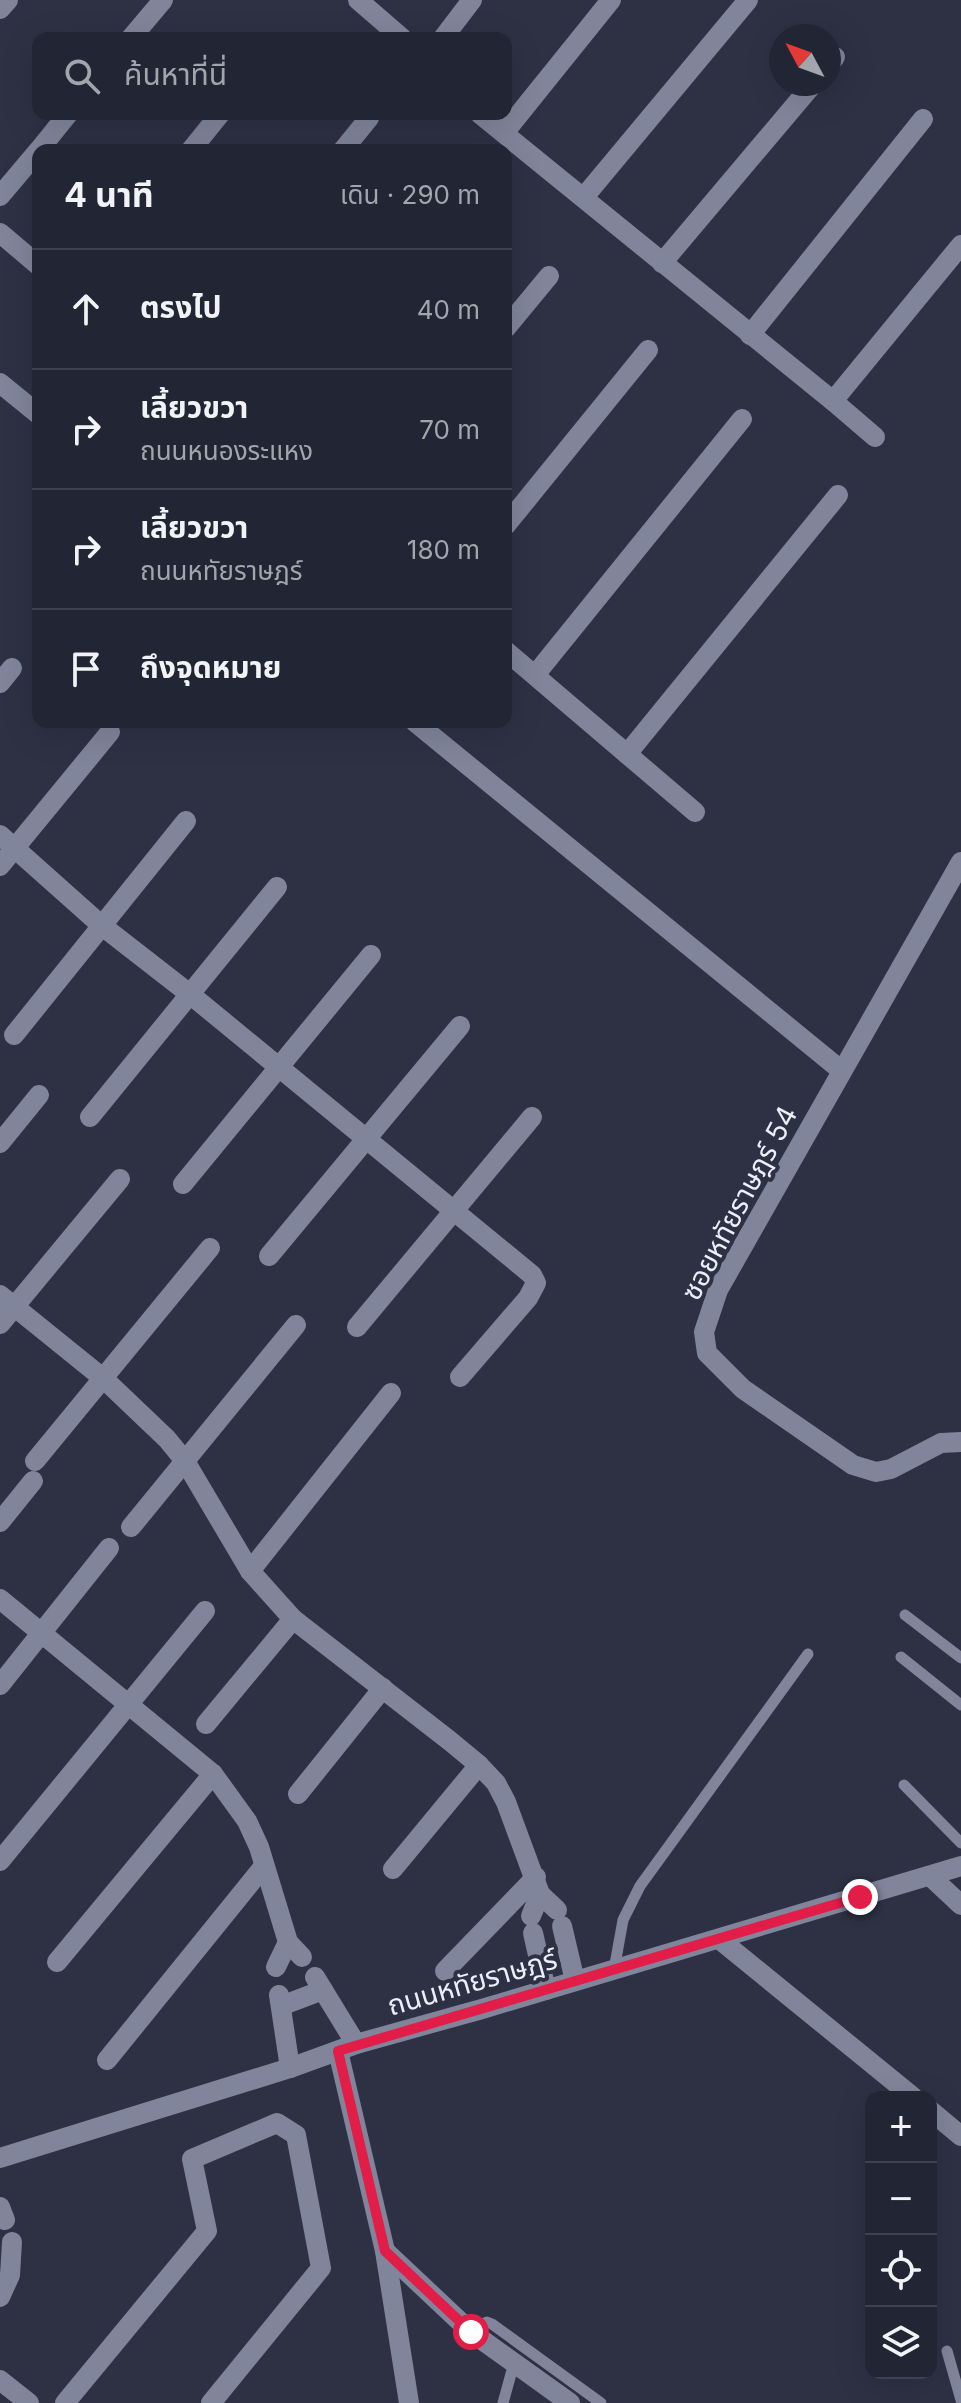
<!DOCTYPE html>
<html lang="th">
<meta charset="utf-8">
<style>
body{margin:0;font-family:Inter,"Noto Sans Thai",sans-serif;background:#2e313f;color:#f1f3f6}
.controls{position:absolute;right:24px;bottom:24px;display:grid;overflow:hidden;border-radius:16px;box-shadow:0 8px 32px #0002}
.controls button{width:72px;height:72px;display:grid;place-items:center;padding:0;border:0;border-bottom:2px solid #3f424e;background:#222533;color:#f1f3f6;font:40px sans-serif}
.compass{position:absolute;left:769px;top:24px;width:72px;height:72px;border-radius:50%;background:#222533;box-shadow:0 8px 32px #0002;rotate:311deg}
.stop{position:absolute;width:24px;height:24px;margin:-18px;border:6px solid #e11d48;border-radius:50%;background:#fff}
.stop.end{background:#e11d48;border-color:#fff;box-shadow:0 2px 8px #0008}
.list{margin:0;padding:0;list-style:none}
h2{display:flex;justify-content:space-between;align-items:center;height:104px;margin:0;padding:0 32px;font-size:34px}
h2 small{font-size:26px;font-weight:400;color:#a2a5ac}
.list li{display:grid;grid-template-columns:52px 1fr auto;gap:24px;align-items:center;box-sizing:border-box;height:120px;padding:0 32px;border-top:2px solid #3f424e}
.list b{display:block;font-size:30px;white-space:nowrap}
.list p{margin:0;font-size:26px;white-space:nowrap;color:#a2a5ac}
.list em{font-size:26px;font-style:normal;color:#a2a5ac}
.icon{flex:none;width:44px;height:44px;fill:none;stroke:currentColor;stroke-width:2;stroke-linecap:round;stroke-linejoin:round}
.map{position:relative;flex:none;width:961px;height:2403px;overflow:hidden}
.search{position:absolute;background:#222533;box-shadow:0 8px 32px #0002;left:32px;top:32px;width:480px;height:88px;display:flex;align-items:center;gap:20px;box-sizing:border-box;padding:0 28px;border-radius:16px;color:#a2a5ac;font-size:30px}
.panel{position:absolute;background:#222533;box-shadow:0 8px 32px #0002;left:32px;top:144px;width:480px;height:584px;border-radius:16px}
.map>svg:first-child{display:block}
</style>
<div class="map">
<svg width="961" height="2403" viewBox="0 0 961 2403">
<rect width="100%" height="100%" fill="#2e3144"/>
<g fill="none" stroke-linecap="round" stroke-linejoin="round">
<g stroke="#81859b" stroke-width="11">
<polyline points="905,1615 961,1658"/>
<polyline points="901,1657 961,1705"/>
<polyline points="904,1785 961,1843"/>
<polyline points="614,1970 623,1920 640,1886 808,1654"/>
<polyline points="471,2332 487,2322 492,2324 601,2403"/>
<polyline points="947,2351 961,2400"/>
<polyline points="503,2403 514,2363"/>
</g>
<g stroke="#81859b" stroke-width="20">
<polyline points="358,0 402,38"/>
<polyline points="0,9 8,0"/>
<polyline points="131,38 163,0"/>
<polyline points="443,38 472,0"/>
<polyline points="829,65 835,57"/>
<polyline points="480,114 833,401 961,245"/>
<polyline points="504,133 611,0"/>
<polyline points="39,150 68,114"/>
<polyline points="191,150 220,114"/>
<polyline points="343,150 369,118"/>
<polyline points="0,196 38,151"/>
<polyline points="584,197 748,0"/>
<polyline points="0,233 38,265"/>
<polyline points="662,263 813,84"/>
<polyline points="506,328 549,276"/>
<polyline points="750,335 923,119"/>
<polyline points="0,383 38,414"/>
<polyline points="833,401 875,437"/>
<polyline points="506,525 648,350"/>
<polyline points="506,651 695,812"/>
<polyline points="535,675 742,419"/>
<polyline points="0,683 12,668"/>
<polyline points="415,722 842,1071"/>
<polyline points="627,754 838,495"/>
<polyline points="0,835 101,925 191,995 532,1275 536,1283 528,1298 460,1377"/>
<polyline points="961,862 718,1290 704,1332 707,1353 743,1389 853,1465 876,1472 891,1469 941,1443 961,1442"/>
<polyline points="0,866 110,732"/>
<polyline points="14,1035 186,821"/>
<polyline points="90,1117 277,887"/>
<polyline points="0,1143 39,1095"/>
<polyline points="183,1184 371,955"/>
<polyline points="269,1256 460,1026"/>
<polyline points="0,1295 104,1379 167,1439 185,1461 250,1571 293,1619 450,1741 479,1765 496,1783 506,1802 540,1894 557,1910"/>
<polyline points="0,1324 120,1179"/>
<polyline points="357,1327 532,1117"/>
<polyline points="35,1461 210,1248"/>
<polyline points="0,1522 33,1481"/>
<polyline points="131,1527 296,1325"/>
<polyline points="250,1571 391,1393"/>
<polyline points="0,1599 213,1774 247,1821 259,1847 288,1942 302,1957"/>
<polyline points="0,1685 109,1548"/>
<polyline points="206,1724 293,1619"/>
<polyline points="298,1794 383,1688"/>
<polyline points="0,1861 205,1611"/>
<polyline points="393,1869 479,1765"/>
<polyline points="930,1876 961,1905"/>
<polyline points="531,1916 540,1894"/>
<polyline points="562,1926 575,1981"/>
<polyline points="533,1933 546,1990"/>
<polyline points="719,1939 913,2097"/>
<polyline points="57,1962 213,1774"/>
<polyline points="276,1967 288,1942"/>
<polyline points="445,1971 536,1877"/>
<polyline points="315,1977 356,2044"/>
<polyline points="279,1995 290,2068"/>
<polyline points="281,2006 323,1990"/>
<polyline points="107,2060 264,1866"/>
<polyline points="931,2111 961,2136"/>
<polyline points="0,2207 5,2220"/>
<polyline points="385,2251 471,2332 570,2403"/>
<polyline points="0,2297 10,2275 12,2242"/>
<polyline points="0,2380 29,2403"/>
<polyline points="65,2403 207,2231 192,2159 277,2123 296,2135 321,2268 211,2403"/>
</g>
<polyline stroke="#81859b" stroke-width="20" points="338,2051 385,2251 409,2403"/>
<polyline stroke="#81859b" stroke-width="20" points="0,2158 290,2068 356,2044 482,2009 961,1866"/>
</g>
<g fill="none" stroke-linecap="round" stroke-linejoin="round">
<polyline stroke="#e11d48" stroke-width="10" points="471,2332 385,2251 338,2051 860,1897"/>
</g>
<g text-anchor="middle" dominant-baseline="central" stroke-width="8" stroke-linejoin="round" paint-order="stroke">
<g font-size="28" fill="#eceefb" stroke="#2e3144">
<text transform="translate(739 1203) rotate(-62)">ซอยหทัยราษฎร์ 54</text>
<text transform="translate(472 1982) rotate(-16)">ถนนหทัยราษฎร์</text>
</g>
</g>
</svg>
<div class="controls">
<button>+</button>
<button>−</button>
<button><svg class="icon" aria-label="locate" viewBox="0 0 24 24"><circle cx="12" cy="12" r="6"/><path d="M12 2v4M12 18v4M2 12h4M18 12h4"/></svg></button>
<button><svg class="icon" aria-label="layers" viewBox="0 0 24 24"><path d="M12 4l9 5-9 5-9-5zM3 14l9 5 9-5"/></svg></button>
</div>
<svg class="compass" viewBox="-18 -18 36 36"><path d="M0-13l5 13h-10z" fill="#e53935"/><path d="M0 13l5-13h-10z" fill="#a2a5ac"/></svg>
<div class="stop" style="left:471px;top:2332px"></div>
<div class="stop end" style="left:860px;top:1897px"></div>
<div class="search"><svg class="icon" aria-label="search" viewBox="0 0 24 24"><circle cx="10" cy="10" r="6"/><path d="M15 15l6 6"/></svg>ค้นหาที่นี่</div>
<section class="panel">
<h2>4 นาที<small>เดิน · 290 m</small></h2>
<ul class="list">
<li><svg class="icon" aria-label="ahead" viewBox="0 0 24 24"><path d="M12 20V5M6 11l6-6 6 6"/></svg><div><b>ตรงไป</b></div><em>40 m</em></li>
<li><svg class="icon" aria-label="right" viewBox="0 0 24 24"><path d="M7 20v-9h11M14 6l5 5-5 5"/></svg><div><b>เลี้ยวขวา</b><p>ถนนหนองระแหง</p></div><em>70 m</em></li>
<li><svg class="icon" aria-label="right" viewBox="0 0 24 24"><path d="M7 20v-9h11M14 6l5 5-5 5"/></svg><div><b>เลี้ยวขวา</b><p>ถนนหทัยราษฎร์</p></div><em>180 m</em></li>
<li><svg class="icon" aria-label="arrive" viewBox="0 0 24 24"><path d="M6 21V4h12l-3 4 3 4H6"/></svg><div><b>ถึงจุดหมาย</b></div></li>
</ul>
</section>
</div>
